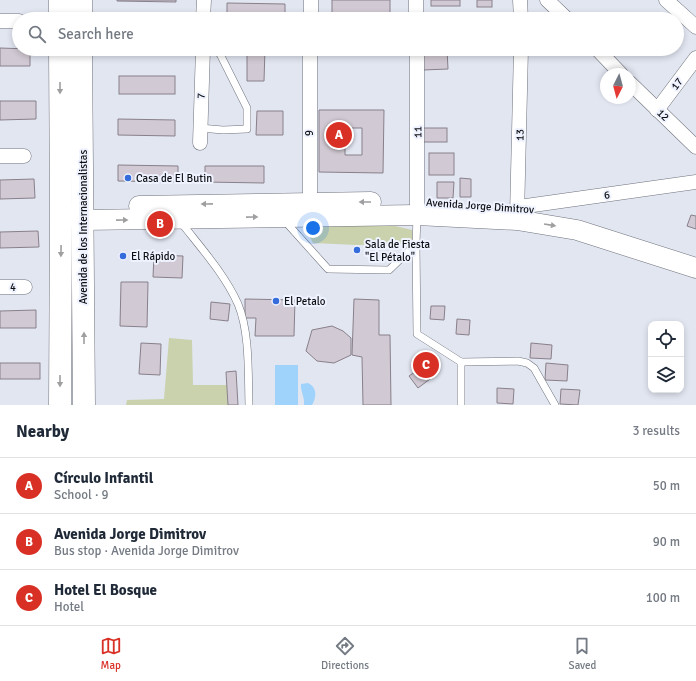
<!DOCTYPE html>
<meta charset="utf-8">
<style>
body{margin:0;font-family:Signika,sans-serif;background:#f2f2f3;color:#1f2937}
.controls{position:absolute;right:12px;bottom:12px;display:grid;overflow:hidden;border-radius:8px;box-shadow:0 2px 6px #0003}
.controls button{width:36px;height:36px;display:grid;place-items:center;padding:0;border:0;border-bottom:1px solid #e0e1e3;background:#fff;color:#1f2937;font:20px sans-serif}
.compass{position:absolute;left:600px;top:68px;width:36px;height:36px;border-radius:50%;background:#fff;box-shadow:0 2px 6px #0003;rotate:186deg}
.you{position:absolute;left:313px;top:228px;width:14px;height:14px;margin:-10px;border:3px solid #fff;border-radius:50%;background:#1a73e8;box-shadow:0 0 0 6px #1a73e833}
.badge{display:grid;place-items:center;width:26px;height:26px;border-radius:50%;background:#d93025;color:#fff;font-size:13px;font-weight:700}
.pin{position:absolute;translate:-50% -50%;border:2px solid #fff;box-shadow:0 1px 4px #0006}
.list{margin:0;padding:0;list-style:none}
h2{display:flex;justify-content:space-between;align-items:center;height:52px;margin:0;padding:0 16px;font-size:17px}
h2 small{font-size:13px;font-weight:400;color:#747a83}
.list li{display:grid;grid-template-columns:26px 1fr auto;gap:12px;align-items:center;box-sizing:border-box;height:56px;padding:0 16px;border-top:1px solid #e0e1e3}
.list b{display:block;font-size:15px;white-space:nowrap}
.list p{margin:0;font-size:13px;white-space:nowrap;color:#747a83}
.list em{font-size:13px;font-style:normal;color:#747a83}
.icon{flex:none;width:22px;height:22px;fill:none;stroke:currentColor;stroke-width:2;stroke-linecap:round;stroke-linejoin:round}
.map{position:relative;flex:none;width:696px;height:405px;overflow:hidden}
.search{position:absolute;background:#fff;box-shadow:0 2px 6px #0003;left:12px;right:12px;top:12px;height:44px;display:flex;align-items:center;gap:10px;box-sizing:border-box;padding:0 14px;border-radius:22px;color:#747a83;font-size:15px}
.sheet{height:220px;background:#fff}
nav{display:flex;justify-content:space-around;align-items:center;box-sizing:border-box;height:56px;border-top:1px solid #e0e1e3;background:#fff;font-size:11px;color:#747a83}
nav a{display:grid;justify-items:center;gap:2px}
nav .on{color:#d93025}
.map>svg:first-child{display:block}
</style>
<div class="map">
<svg width="696" height="405" viewBox="0 0 696 405">
<rect width="100%" height="100%" fill="#e2e6f1"/>
<g fill="#c9d2ac">
<polygon points="312,223 387,224 412,230 413,240 407,244 357,245 313,243 308,233"/>
<polygon points="169,338 192,340 193,385 227,385 228,405 126,405 127,400 164,399"/>
</g>
<g fill="#a0d3fb">
<rect x="275" y="365" width="23" height="40"/>
<path d="M308,383C317,387 317,397 312,405H304C305,397 300,391 301,384Z"/>
</g>
<g fill="#d1c9d3" stroke="#88808a" fill-rule="evenodd">
<polygon points="117,0 176,0 176,2 117,1"/>
<polygon points="332,0 390,0 390,17 332,16"/>
<rect x="431" y="0" width="29" height="6"/>
<rect x="477" y="0" width="15" height="7"/>
<polygon points="227,3 285,4 285,19 227,19"/>
<polygon points="0,48 30,49 30,66 0,66"/>
<polygon points="247,49 265,49 264,81 247,81"/>
<polygon points="422,49 447,49 448,69 423,70"/>
<rect x="119" y="76" width="56" height="18"/>
<polygon points="0,101 36,101 36,119 0,120"/>
<path d="M319,110H384L383,173L319,172ZM345,128H362V155H345Z"/>
<polygon points="257,111 283,111 283,135 256,135"/>
<polygon points="118,119 175,120 175,136 118,135"/>
<rect x="423" y="128" width="24" height="14"/>
<rect x="429" y="153" width="25" height="22"/>
<polygon points="118,165 178,166 178,182 118,181"/>
<polygon points="205,166 264,166 264,183 205,182"/>
<polygon points="460,178 471,179 471,197 460,197"/>
<polygon points="34,179 35,198 0,199 0,180"/>
<polygon points="437,182 454,182 453,198 437,198"/>
<polygon points="691,215 696,216 696,229 687,226"/>
<polygon points="38,231 39,247 0,248 0,232"/>
<polygon points="154,255 183,256 182,278 153,277"/>
<polygon points="121,282 148,282 147,327 120,326"/>
<polygon points="245,299 295,300 294,336 255,336 256,318 245,318"/>
<polygon points="354,299 379,300 379,335 390,335 391,405 363,405 362,357 352,355"/>
<polygon points="211,302 230,304 228,321 210,319"/>
<polygon points="431,306 445,306 444,320 430,319"/>
<polygon points="36,310 36,328 0,328 0,311"/>
<polygon points="457,319 470,320 469,335 456,334"/>
<polygon points="332,326 343,331 351,338 351,355 334,363 317,361 306,351 312,330"/>
<polygon points="141,343 161,344 160,375 139,374"/>
<polygon points="531,343 552,345 551,359 530,358"/>
<rect x="0" y="363" width="40" height="16"/>
<polygon points="546,363 568,365 567,381 545,380"/>
<polygon points="422,367 430,379 418,388 409,376"/>
<polygon points="236,371 238,405 228,405 226,372"/>
<polygon points="497,388 514,389 513,404 497,403"/>
<polygon points="561,389 580,390 578,405 560,404"/>
</g>
<g fill="none" stroke-linecap="round" stroke-linejoin="round">
<g stroke="#6e727c" stroke-width="8">
<g id="service">
<polyline points="200,128 223,130 247,129 247,108 220,54 213,49"/>
<polyline points="284,220 328,269 389,270 416,244 417,217"/>
<path d="M180,221C200,247 224,273 238,304C250,333 248,374 249,405"/>
<polyline points="416,244 417,334 461,362 518,361 527,363 534,368 555,405"/>
<polyline points="461,405 461,362"/>
</g>
</g>
<g stroke="#6e727c" stroke-width="15">
<g id="minor">
<polyline points="416,0 416,19"/>
<polyline points="520,0 521,19"/>
<polyline points="547,0 567,19"/>
<polyline points="666,0 696,27"/>
<polyline points="203,19 204,0"/>
<polyline points="311,19 311,0"/>
<polyline points="0,21 19,21"/>
<polyline points="310,49 310,213"/>
<polyline points="417,49 417,215"/>
<polyline points="597,49 621,74"/>
<polyline points="630,83 696,147"/>
<polyline points="657,110 696,58"/>
<polyline points="200,143 203,49"/>
<polyline points="0,156 24,156"/>
<polyline points="519,207 696,182"/>
<polyline points="517,216 521,49"/>
<polyline points="0,287 25,287"/>
</g>
</g>
<g stroke="#6e727c" stroke-width="21">
<g id="secondary">
<polyline points="139,206 371,202"/>
<polyline points="68,215 83,220 417,215 517,220 577,230 696,268"/>
</g>
</g>
<g stroke="#6e727c" stroke-width="23">
<g id="trunk">
<polyline points="60,0 60,19"/>
<polyline points="81,0 81,19"/>
<polyline points="81,49 84,405"/>
<polyline points="60,405 61,212 60,49"/>
</g>
</g>
<use href="#service" stroke="#fff" stroke-width="7"/>
<use href="#minor" stroke="#fff" stroke-width="14"/>
<use href="#secondary" stroke="#fff" stroke-width="20"/>
<use href="#trunk" stroke="#fff" stroke-width="22"/>
</g>
<defs><path id="oneway-solid" d="M-6-.8H1V-3.2L6.5 0L1 3.2V.8H-6Z"/></defs>
<g fill="#9f9fa1">
<use href="#oneway-solid" transform="translate(60 88) rotate(90)"/>
<use href="#oneway-solid" transform="translate(365 202) rotate(-180)"/>
<use href="#oneway-solid" transform="translate(207 204) rotate(179)"/>
<use href="#oneway-solid" transform="translate(252 217) rotate(-1)"/>
<use href="#oneway-solid" transform="translate(122 220) rotate(-1)"/>
<use href="#oneway-solid" transform="translate(550 225) rotate(9)"/>
<use href="#oneway-solid" transform="translate(61 251) rotate(91)"/>
<use href="#oneway-solid" transform="translate(84 338) rotate(-90)"/>
<use href="#oneway-solid" transform="translate(60 381) rotate(90)"/>
</g>
<g fill="#346cdb" stroke="#eff3ff" stroke-width="1.5">
<circle cx="128" cy="178" r="4"/>
<circle cx="357" cy="250" r="4"/>
<circle cx="123" cy="256" r="4"/>
<circle cx="276" cy="301" r="4"/>
</g>
<g text-anchor="middle" dominant-baseline="central" stroke-width="4" stroke-linejoin="round" paint-order="stroke">
<g font-size="11" fill="#0f1014" stroke="#eff3ff">
<text transform="translate(677 84) rotate(-53)">17</text>
<text transform="translate(201 96) rotate(-88)">7</text>
<text transform="translate(663 115) rotate(44)">12</text>
<text transform="translate(418 132) rotate(-91)">11</text>
<text transform="translate(309 133) rotate(-90)">9</text>
<text transform="translate(520 135) rotate(-89)">13</text>
<text transform="translate(607 195) rotate(-8)">6</text>
<text transform="translate(480 206) rotate(4)">Avenida Jorge Dimitrov</text>
<text transform="translate(83 227) rotate(-90)">Avenida de los Internacionalistas</text>
<text x="13" y="287">4</text>
</g>
<g font-size="11" fill="#0f1014" stroke="#eff3ff" text-anchor="start">
<text x="136" y="178">Casa de El Butin</text>
<text x="365" y="244">Sala de Fiesta<tspan x="365" dy="13">"El Pétalo"</tspan></text>
<text x="131" y="256">El Rápido</text>
<text x="284" y="301">El Petalo</text>
</g>
</g>
</svg>
<div class="controls">
<button><svg class="icon" aria-label="locate" viewBox="0 0 24 24"><circle cx="12" cy="12" r="6"/><path d="M12 2v4M12 18v4M2 12h4M18 12h4"/></svg></button>
<button><svg class="icon" aria-label="layers" viewBox="0 0 24 24"><path d="M12 4l9 5-9 5-9-5zM3 14l9 5 9-5"/></svg></button>
</div>
<svg class="compass" viewBox="-18 -18 36 36"><path d="M0-13l5 13h-10z" fill="#e53935"/><path d="M0 13l5-13h-10z" fill="#747a83"/></svg>
<div class="you"></div>
<div class="pin badge" style="left:339px;top:135px">A</div>
<div class="pin badge" style="left:160px;top:224px">B</div>
<div class="pin badge" style="left:426px;top:365px">C</div>
<div class="search"><svg class="icon" aria-label="search" viewBox="0 0 24 24"><circle cx="10" cy="10" r="6"/><path d="M15 15l6 6"/></svg>Search here</div>
</div>
<section class="sheet">
<h2>Nearby<small>3 results</small></h2>
<ul class="list">
<li><span class="badge">A</span><div><b>Círculo Infantil</b><p>School · 9</p></div><em>50 m</em></li>
<li><span class="badge">B</span><div><b>Avenida Jorge Dimitrov</b><p>Bus stop · Avenida Jorge Dimitrov</p></div><em>90 m</em></li>
<li><span class="badge">C</span><div><b>Hotel El Bosque</b><p>Hotel</p></div><em>100 m</em></li>
</ul>
</section>
<nav>
<a class="on"><svg class="icon" aria-label="map" viewBox="0 0 24 24"><path d="M3 6l6-2 6 2 6-2v14l-6 2-6-2-6 2zM9 4v14M15 6v14"/></svg>Map</a>
<a><svg class="icon" aria-label="directions" viewBox="0 0 24 24"><path d="M12 3l9 9-9 9-9-9zM9 14v-3h6M13 9l2 2-2 2"/></svg>Directions</a>
<a><svg class="icon" aria-label="saved" viewBox="0 0 24 24"><path d="M7 4h10v16l-5-4-5 4z"/></svg>Saved</a>
</nav>
